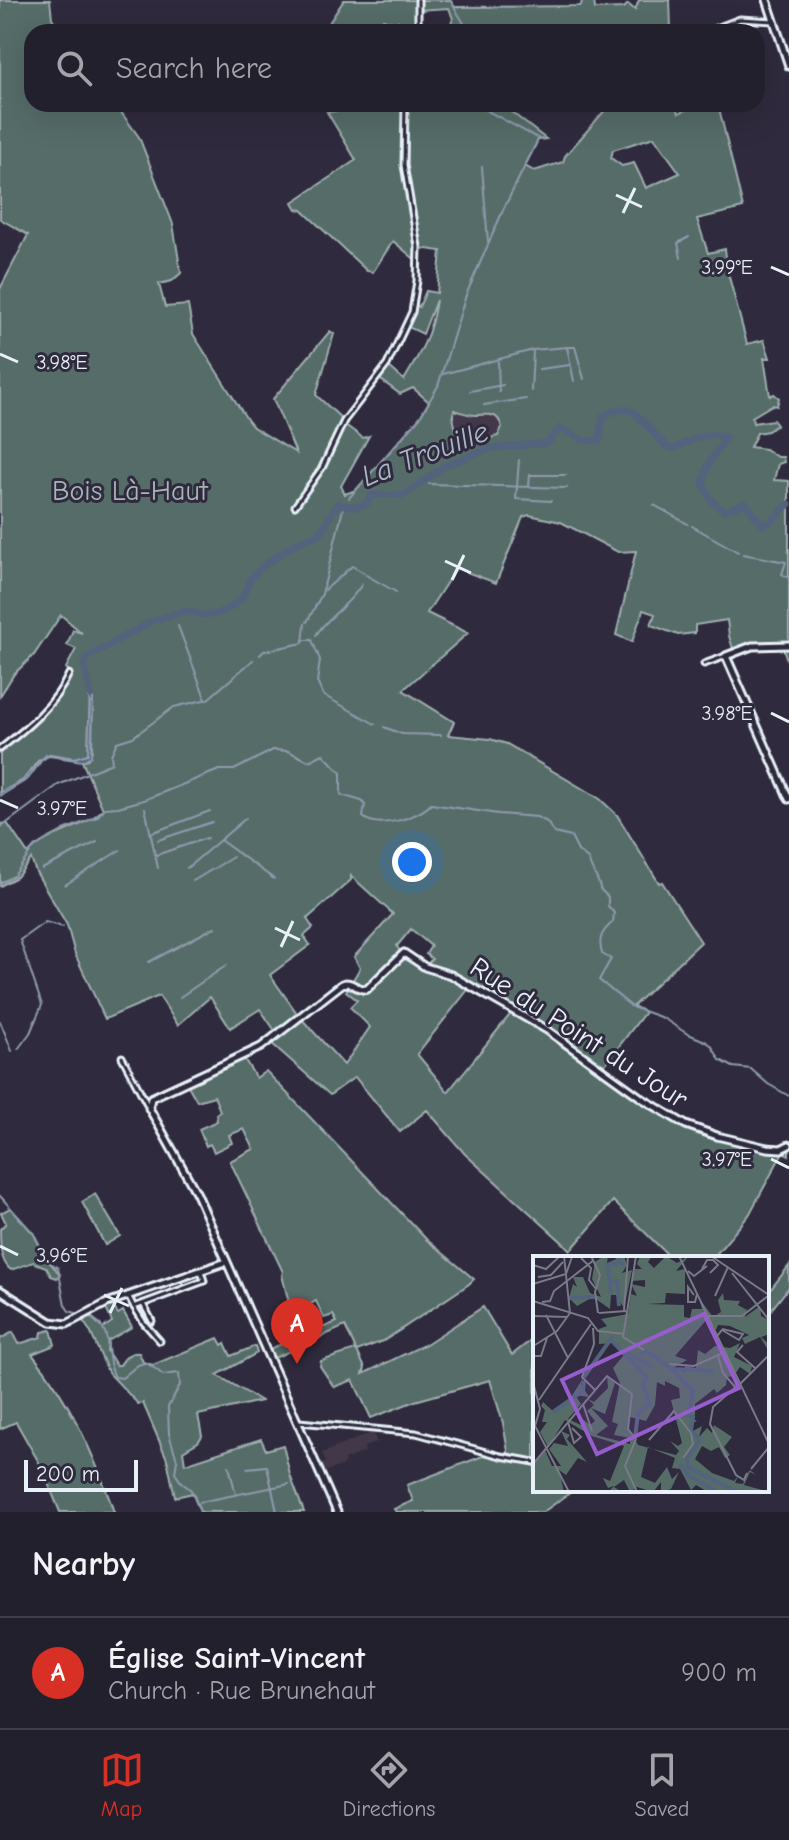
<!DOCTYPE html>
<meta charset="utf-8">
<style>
body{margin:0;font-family:"Comic Neue",sans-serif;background:#2f2d3a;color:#f1f3f6}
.scale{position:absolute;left:24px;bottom:20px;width:114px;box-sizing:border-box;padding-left:8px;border:4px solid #e8f1f8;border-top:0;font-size:22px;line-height:28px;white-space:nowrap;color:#e8f1f8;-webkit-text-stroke:6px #2f2a3d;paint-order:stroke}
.you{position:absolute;left:412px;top:862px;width:28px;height:28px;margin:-20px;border:6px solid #fff;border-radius:50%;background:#1a73e8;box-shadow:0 0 0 12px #1a73e833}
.badge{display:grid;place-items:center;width:52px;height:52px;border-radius:50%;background:#d93025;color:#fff;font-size:26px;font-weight:700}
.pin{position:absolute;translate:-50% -66px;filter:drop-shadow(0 2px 4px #0008)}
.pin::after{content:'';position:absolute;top:42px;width:28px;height:24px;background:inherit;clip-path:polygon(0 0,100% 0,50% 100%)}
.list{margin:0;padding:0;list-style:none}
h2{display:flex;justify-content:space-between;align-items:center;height:104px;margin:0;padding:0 32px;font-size:34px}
h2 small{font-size:26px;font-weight:400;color:#a3a3aa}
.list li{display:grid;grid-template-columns:52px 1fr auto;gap:24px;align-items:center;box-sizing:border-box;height:112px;padding:0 32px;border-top:2px solid #403e4a}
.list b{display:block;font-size:30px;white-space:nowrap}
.list p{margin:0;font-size:26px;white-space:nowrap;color:#a3a3aa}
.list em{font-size:26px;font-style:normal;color:#a3a3aa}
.icon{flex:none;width:44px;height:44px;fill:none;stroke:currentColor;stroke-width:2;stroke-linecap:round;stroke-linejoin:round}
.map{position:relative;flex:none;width:789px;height:1512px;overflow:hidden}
.search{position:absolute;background:#23202e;box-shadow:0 8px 32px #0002;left:24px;right:24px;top:24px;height:88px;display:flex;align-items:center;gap:20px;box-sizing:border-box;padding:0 28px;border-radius:24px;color:#a3a3aa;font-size:30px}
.sheet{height:216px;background:#23202e}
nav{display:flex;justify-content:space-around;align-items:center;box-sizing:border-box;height:112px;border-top:2px solid #403e4a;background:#23202e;font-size:22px;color:#a3a3aa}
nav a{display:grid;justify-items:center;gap:4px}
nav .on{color:#d93025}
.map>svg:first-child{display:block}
</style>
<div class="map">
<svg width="789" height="1512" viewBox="0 0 789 1512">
<rect width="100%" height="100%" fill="#2f2a3d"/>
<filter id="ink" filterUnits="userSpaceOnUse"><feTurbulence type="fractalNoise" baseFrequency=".0125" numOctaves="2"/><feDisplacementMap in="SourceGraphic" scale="16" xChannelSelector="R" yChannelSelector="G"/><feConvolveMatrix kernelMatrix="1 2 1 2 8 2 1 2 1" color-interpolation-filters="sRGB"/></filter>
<g filter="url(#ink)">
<g fill="#423848">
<polygon points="455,409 470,415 492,413 497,416 502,427 498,436 467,444 459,438 453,416"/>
<polygon points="373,1432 377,1442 364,1447 365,1452 344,1460 345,1464 320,1474 316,1467 326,1462 322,1453"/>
</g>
<g fill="#566c67" stroke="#9faeb0" stroke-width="2" fill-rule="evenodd">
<path d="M0,0H50L52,18L62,32H32V104H115L139,137L173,224L181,273L172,281L159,284L165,307L188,305L193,334L248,421L253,427L296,453L273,399L330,331L334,334L316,395L344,421V424L363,438L369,436L341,486L345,494L356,490L420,417L429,402L413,388L400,394L377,377L387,365L404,380C422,351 431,334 436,300L423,334L406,326L414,303L419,307L426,291L437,293L441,251L419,248L418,262L393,241L373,272L367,271L302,210L297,209L293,202L356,160L327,112L355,109L356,104H501L546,139L538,140L525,166L534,171L563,162L565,156L607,108L600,104H674L679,113L699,104H718L743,208L697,219L708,253L725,249L728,273L747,344L764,340L770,358H764L770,396L774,394L779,398L777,406L772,405L752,417L753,423L773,420L777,425L768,431L757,433L750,447L765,449L777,457H783L784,462L778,464L774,480L789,481V666L782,645H759L734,652L729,636L727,620L695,625V633L678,635L651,625L655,614L643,610L632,642L616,635L636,551L618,552L561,522L529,515L523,517L496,583L456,568L427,613L468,633L403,690L454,722L448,735L490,739L507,744L600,799L617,815L659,883L662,882L701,942L633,1006L645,1012L601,1070L695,1129L777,1150L789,1145V1155L783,1152L749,1215L713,1258H671L613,1201L571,1250L465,1154L427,1110L400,1132L355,1077L330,1095L270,1042L278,1035L260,1009L230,1028L210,997L178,1025L159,996L105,1019L75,954L67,925L36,872L31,859L17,877L0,886V824L7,823L28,854C48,831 84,830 103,809L82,761L88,759L92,751L93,693L90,688L88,754L74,758L50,754L38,761L23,780L0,793V751C28,730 56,706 71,674L66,668L76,649L67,645L73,630L82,633L61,615L34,655L14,674L0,696V289L28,235L0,219ZM654,137L680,173L646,188L634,163L622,166L611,158L613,150ZM454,410C461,412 468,415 475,415C489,415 497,411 502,427L498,436L467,444C458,436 451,422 454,410ZM351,876L393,914L354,957L360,968L351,983L360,989L361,993L351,985L346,991L357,1000L350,1007L370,1027L344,1065L299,1016L270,975L310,945L304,936L313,928L307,919L351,880ZM411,929L431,946L426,954L432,959L425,967L401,954L397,946ZM471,986L513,1011L448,1092L417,1054Z"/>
<polygon points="344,0 450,0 455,7 581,6 582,0 594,0 595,9 624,8 628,4 635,10 639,0 670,0 671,29 663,31 656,27 644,32 447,32 453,19 449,8 418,10 418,32 404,32 398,21 396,23 383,19 378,32 323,32"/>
<polygon points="243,1057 256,1078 266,1071 427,1240 474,1279 469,1284 385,1340 357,1351 365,1368 363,1374 426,1344 483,1307 512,1355 535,1337 535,1460 523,1460 535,1462 535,1490 574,1490 543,1512 396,1512 394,1509 413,1501 407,1485 483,1456 484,1451 509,1457 503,1423 490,1380 415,1401 371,1418 353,1380 334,1387 320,1366 321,1361 356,1350 345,1326 272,1359 269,1349 337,1322 333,1315 324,1318 316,1301 288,1317 285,1314 289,1303 282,1275 283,1272 230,1161 254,1149 244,1129 229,1135 232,1143 214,1152 210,1144 206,1146 199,1129 217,1121 216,1114 220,1111 214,1096 197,1101 186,1082"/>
<polygon points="95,1194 120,1236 105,1245 82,1202"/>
<path d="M10,1208L34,1234L45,1257L60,1274L57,1278L51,1276L46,1267L33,1262L11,1270C0,1262 0,1244 0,1229L6,1223L1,1213Z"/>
<polygon points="789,1266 789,1287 767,1315 767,1294"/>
<path d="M110,1301L118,1314L123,1311L132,1327L108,1341L107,1351L116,1365H120C125,1358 129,1351 139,1353L143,1362L153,1365L218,1338L222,1345L225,1343L231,1356L255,1346L257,1353L217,1375L261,1401L198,1415L202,1436L198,1442L183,1451L185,1464L261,1439L266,1450L283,1445L290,1475L304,1512H200L193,1493L175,1497L167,1459L143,1403L138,1404L108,1372L90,1331L81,1318L87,1314L103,1328L112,1322L104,1304Z"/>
<path d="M51,1330L55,1345L32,1354C71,1401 94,1455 114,1512H60L41,1466L16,1422L0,1429V1339L13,1332L19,1344L41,1337L42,1332Z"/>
</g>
<polygon fill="#53627d" stroke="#8f9bae" stroke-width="2" points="91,687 93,698 91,756 82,761 49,756 42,760 28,779 0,796 0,793 23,780 46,755 75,758 88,754 90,703 88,688"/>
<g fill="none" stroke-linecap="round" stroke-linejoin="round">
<g stroke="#8f9bae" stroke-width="2">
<polyline points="450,0 469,32"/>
<polyline points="484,104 484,109 539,139"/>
<polyline points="482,167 488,242"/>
<polyline points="681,258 678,243 689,237"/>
<polyline points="568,347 575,347 584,379"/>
<polyline points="498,361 499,392"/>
<polyline points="539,369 570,365"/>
<polyline points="443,374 533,350 567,347 574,381"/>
<polyline points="470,391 503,385"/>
<polyline points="531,391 533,352"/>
<polyline points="484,405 526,399"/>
<polyline points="519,460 516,499 551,501"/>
<polyline points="429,484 567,488"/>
<polyline points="529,486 530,475 566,475"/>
<polyline points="349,498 420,417 438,386 466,295 504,208 538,140"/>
<polyline points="654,505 688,524"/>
<polyline points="692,526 738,552"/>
<polyline points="743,554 786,562 782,574 789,578"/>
<polyline points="366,575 396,592"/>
<polyline points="325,590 352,566 364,573"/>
<polyline points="307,622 322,594 343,509"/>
<polyline points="178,626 206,700"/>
<path d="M316,635C331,613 347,608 362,584"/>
<polyline points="303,640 312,640 320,660 317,682 323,695 375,724"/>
<polyline points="260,655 264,651 303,643 305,624"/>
<polyline points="384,727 402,734 441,735"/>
<polyline points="145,808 158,868"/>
<polyline points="0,828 58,785 112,763 111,755 117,742 133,737 174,707 208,699 253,660"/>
<polyline points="151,833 210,811"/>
<polyline points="158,840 212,822"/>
<polyline points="220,840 274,879"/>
<polyline points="156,855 207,838"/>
<polyline points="187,868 246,818"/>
<polyline points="42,869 97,842"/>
<polyline points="193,881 233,857"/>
<path d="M0,883L14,876L34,847L64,830L97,817L105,808L118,807L144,800L219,770H234L273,750L288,751L309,761L323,754L341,773V795L362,801L365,805L363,817C378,830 418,818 431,804L498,814L537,817L547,822L554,833L571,837L578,851L589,860C590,871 599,877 600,889L608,897V906L614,913L613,922C601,932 598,939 602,954L611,959L599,980L632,1007L663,1018L686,1033L705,1041L711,1045L720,1060L733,1067L751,1069L768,1084L789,1096"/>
<polyline points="65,885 120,850"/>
<polyline points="149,962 215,927"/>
<polyline points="180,997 227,965"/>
<polyline points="0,1021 12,1051"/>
<polyline points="18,1049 30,1033 42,1005 20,940 45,922 63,927"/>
<polyline points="0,1196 34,1234 48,1261 58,1268 65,1305 69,1311 76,1313"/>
<path d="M89,1316C117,1331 102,1354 115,1377L122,1378C143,1362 141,1356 163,1375L179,1373L180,1385L168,1407L169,1434L177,1460L175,1473L181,1482L191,1490L200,1512"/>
<polyline points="229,1466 236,1495"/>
<polyline points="247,1468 267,1466 277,1512"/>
<polyline points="200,1502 289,1484"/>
</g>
<path stroke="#53627d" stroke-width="7" d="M91,695L84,663L88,657L152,621L185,611L203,615L217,614L231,607L242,598L250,579L264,565L296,543L320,534L337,504L357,507L366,504L372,495H404L444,466L488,449L547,443L560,428L583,440L599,441L603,416C612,411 624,407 634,412L666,446L673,449C690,441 709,429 726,438L709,463L703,482L710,499L724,511L745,503L763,525L770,522L789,504"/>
<g stroke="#e8f1f8" stroke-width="9">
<g id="street">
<polyline points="418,0 418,32"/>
<polyline points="706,32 740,19 774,21"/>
<polyline points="295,506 322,468 344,421 387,365 412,312 417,281 418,247 404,165 405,104"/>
<polyline points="704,664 726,656"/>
<path d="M0,749C27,728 55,705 69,674"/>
<polyline points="122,1057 148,1106"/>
<polyline points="128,1295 134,1307 204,1281 201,1271"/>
<polyline points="143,1304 152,1321"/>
<polyline points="134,1307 144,1323 160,1341"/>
<polyline points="299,1422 416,1433 501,1456 535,1462"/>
</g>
</g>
<g stroke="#e8f1f8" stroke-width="11">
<g id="secondary">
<polyline points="767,0 789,66"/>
<polyline points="789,645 752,646 726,656 789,799"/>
<polyline points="0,1290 51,1322 67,1324 107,1303 226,1262"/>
<path d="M337,1512L197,1194L149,1108L151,1098L261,1047L342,984C352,980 357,991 367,989L404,953L425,967L451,975L547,1030L643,1099L686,1125L717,1136L767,1148L781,1149L789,1145"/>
</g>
</g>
<use href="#street" stroke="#2f2a3d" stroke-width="3"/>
<use href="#secondary" stroke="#2f2a3d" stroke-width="5"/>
</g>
</g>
<path fill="none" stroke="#e8f1f8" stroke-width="3" d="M616,195L642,207M623,213L635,188M771,267L789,275M0,354L18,362M445,561L471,573M452,580L464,555M771,713L789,722M0,800L18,808M275,928L300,940M281,947L293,921M771,1159L789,1168M0,1246L18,1255M104,1295L129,1306M110,1313L122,1288"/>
<g text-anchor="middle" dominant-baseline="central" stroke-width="6" stroke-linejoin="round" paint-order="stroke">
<g font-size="28" fill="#a6b5b7" stroke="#2f2a3d">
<text x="130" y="491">Bois Là-Haut</text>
</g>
<g font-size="28" fill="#e8f1f8" stroke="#2f2a3d">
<text transform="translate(579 1033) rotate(33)">Rue du Point du Jour</text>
</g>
<g font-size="30" font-style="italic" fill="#acb8c7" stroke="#2f2a3d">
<text transform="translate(425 454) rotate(-21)">La Trouille</text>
</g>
</g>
<g transform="translate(533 1256)">
<rect width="236" height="236" fill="#2f2a3d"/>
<path d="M71,0H75L74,7L91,0L94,9L89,17L99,14L91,52L83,39H78L77,53L60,41L44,50L36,42L40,28L44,31L40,21H50L57,37L68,41L59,23L62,6ZM107,0H119L115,6L121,12L133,0L144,7L156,0L143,15L152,13V38L133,37L132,47L114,48L151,49V61L157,62L159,53H169L166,42L180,61L188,56L185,44L190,37L191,44L207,45L205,49L214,54L212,61L227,50L228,60L236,64V78L228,81L236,88L235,94L227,81L212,88L209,82L216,79L197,70L185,69L183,74L175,62L142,100L154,104L140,112L152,116V110L163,112L165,94L172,98L182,90L197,92L207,87L201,101L219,110L217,118L207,111L202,118L197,114L201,120L194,121L193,129L184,137L181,133L162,148V159L155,160L164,165L158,168L160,175L169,170L166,181L174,172L179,177L181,169L199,181L191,191L197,199L192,202L186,191L178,195L169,190L162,203L179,217L201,225L205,220L202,227L210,228L213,219L217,214L223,219L217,216L211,229L236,236H175L163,229L158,234L147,213L139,212L142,202L115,191L108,221L122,227L134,211L139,223L146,216L138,233L128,236V226L120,236L104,231L97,236L91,224L81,231L89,236H75L81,230L75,232L70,222L77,225L91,190L59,180L32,164L15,191L7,176L14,166H9L12,154L8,150L10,146L20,155L37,143L57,111L48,128L56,141L42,139L48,148L35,163L48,169L47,161L57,169L62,165L54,155L61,149L55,143L61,146L75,132L74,120L82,127L72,158L58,152L75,170L63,179L97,188V182L81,179L85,168L79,166L87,127L80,112L91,99L80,87L66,88V73L74,70L68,63L95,58L98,38L104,40L98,28L112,31V24L99,25L102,13H109L104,8ZM132,125L146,132L147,142L138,144L149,187L145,190L137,185L146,195L143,199L105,189L95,172L97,161L113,165L122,149L124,126L132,130ZM28,175L37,179L34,183L54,206L45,202L33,219L26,214L31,236H0V209L12,194L19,210H28L16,193L21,187L35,190Z" fill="#566c67" fill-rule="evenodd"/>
<path fill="none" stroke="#53627d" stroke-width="4" d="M77,25H84L86,50M78,38L75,9L88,7L84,1M36,42L62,41M80,86L114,121L110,129L117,148L105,157L102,182M87,93L120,111M107,98L113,95L138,112L160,135L155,160L160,161L158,175L167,184L154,203L156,212L204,236M139,113L181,115M51,121L80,80M20,156L50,135L51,125M147,208L156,220L183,235"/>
<path fill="none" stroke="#797a88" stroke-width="2" d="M31,0L37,57M58,0L67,19L62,36L65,57M103,0L90,81L111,94M146,0L236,188M178,0L236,39M48,2L58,12L56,24L63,33M0,9L13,13L27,0M169,13L174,4H180L185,9L177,17M155,15L161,20L174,10M199,17L236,64M5,21L18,19L30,6M0,28L33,18L39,1M161,39L155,31V46H162L164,38M182,40L195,11M0,45L55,62L65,75L91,78M9,46L17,45L21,35L61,4M91,55L95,0M66,57L93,55M13,59L35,102M0,60L34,61M175,60H209L235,40M60,72L61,88L49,121L62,134M0,77V116M184,79H185L189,74L190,73L210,78L206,84L189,74M2,89L24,75L37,57M210,89L204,96L222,112M1,100H8L14,82M185,100L190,117L203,132M136,108L161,110L192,96M0,126L7,153L2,170L36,236M206,128L180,151L177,168L203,219L211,224L214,217M207,128L236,99M6,144L58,68M50,148L59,175M140,154L158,177M35,166L41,187L48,181L39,172M103,183L92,210L104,236M116,184L141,155M150,202L160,188L158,177M0,208L74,120L99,138L95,173L103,183M218,213L236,191"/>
<path fill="#965dcd" fill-opacity="0.15" stroke="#965dcd" stroke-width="4" d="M171,58L206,132L64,198L29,124Z"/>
<rect width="236" height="236" fill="none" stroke="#e8f1f8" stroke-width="4"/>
</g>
<g font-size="20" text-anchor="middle" fill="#e8f1f8" stroke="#2f2a3d" stroke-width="6" stroke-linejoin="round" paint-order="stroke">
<text x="727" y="274">3.99°E</text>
<text x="62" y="369">3.98°E</text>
<text x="727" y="720">3.98°E</text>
<text x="62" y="815">3.97°E</text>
<text x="727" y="1166">3.97°E</text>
<text x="62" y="1262">3.96°E</text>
</g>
</svg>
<div class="scale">200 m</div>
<div class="you"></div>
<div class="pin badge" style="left:297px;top:1364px">A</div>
<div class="search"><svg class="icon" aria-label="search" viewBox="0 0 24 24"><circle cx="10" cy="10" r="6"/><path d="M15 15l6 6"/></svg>Search here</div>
</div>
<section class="sheet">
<h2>Nearby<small></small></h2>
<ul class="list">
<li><span class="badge">A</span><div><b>Église Saint-Vincent</b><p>Church · Rue Brunehaut</p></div><em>900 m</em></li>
</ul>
</section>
<nav>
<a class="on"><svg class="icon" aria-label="map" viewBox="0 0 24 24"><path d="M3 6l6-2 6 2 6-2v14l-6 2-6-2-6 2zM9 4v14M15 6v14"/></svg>Map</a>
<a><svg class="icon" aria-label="directions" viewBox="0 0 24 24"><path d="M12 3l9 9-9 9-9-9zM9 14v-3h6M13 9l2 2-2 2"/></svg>Directions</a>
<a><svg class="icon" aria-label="saved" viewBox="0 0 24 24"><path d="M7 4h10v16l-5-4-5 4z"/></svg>Saved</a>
</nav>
